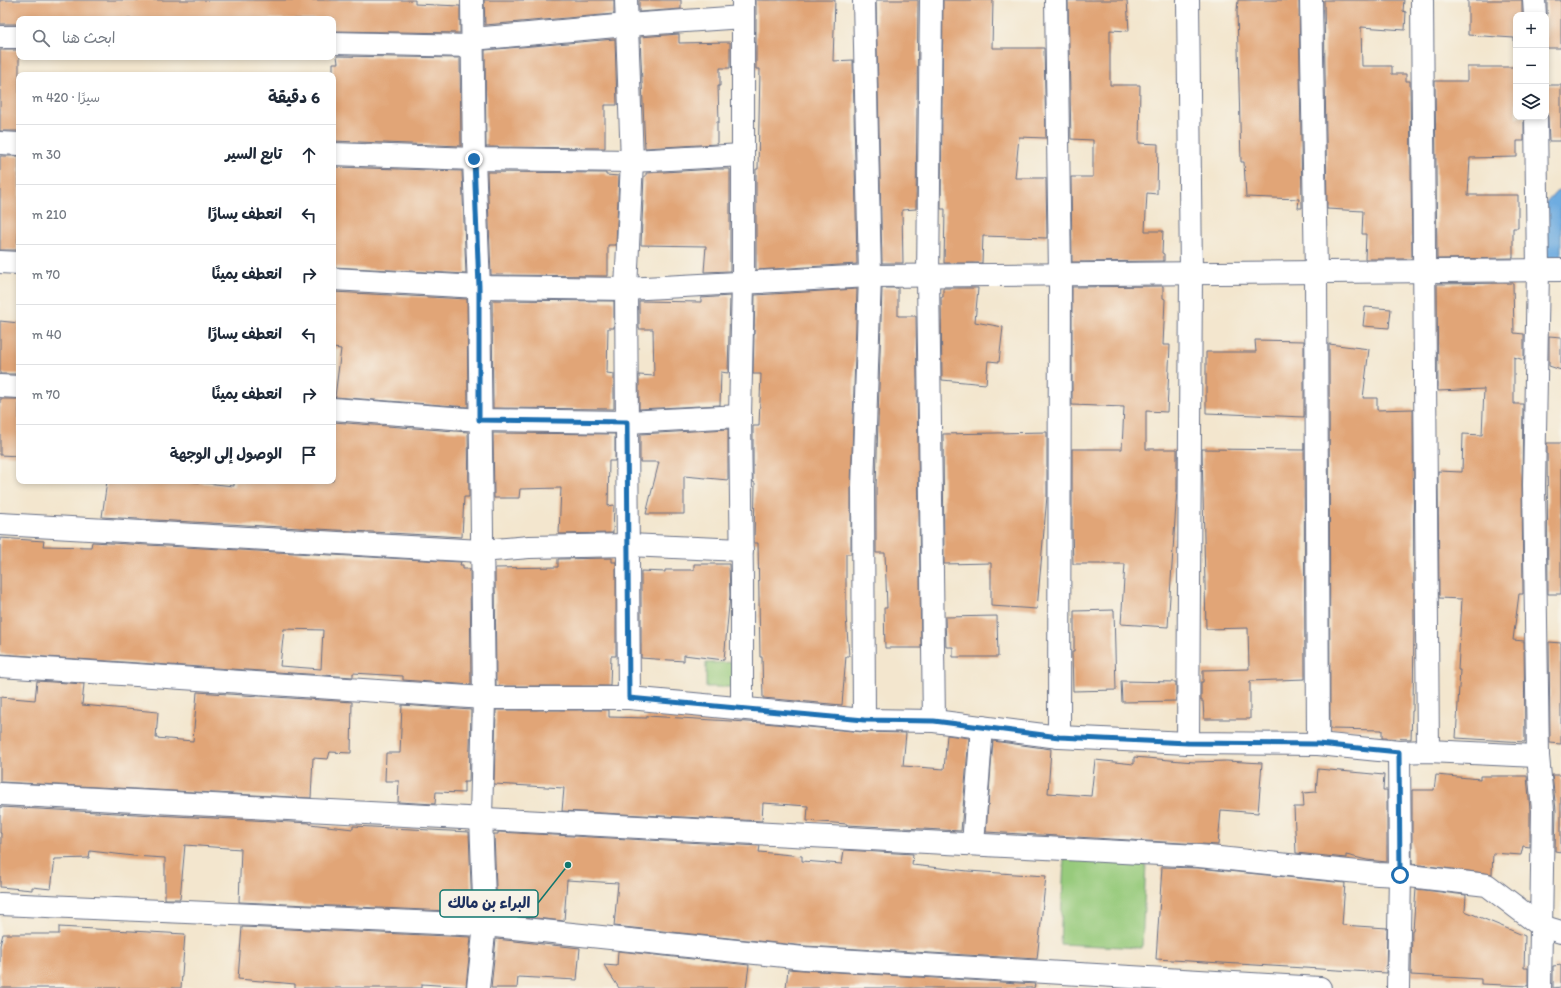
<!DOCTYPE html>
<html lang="ar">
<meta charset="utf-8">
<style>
body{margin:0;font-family:Itim,"Playpen Sans Arabic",sans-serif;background:#f2f2f3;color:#1f2937;direction:rtl}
.controls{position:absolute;right:12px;top:12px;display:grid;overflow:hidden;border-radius:8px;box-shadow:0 2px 6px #0003}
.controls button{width:36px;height:36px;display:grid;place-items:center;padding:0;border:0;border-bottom:1px solid #e0e1e3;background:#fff;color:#1f2937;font:20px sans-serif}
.stop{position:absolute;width:12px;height:12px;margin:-9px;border:3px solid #1f6fb2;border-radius:50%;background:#fff}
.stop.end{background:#1f6fb2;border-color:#fff;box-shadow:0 1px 4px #0008}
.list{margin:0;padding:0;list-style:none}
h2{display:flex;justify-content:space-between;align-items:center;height:52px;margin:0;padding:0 16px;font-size:17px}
h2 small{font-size:13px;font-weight:400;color:#747a83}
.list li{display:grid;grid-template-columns:26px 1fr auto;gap:12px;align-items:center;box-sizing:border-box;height:60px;padding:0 16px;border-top:1px solid #e0e1e3}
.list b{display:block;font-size:15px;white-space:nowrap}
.list em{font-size:13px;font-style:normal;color:#747a83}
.icon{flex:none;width:22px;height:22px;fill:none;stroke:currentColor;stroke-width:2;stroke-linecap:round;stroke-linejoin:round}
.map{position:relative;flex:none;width:1561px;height:988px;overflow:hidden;direction:ltr}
.search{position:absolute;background:#fff;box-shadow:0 2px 6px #0003;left:16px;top:16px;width:320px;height:44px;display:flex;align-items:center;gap:10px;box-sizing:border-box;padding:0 14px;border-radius:8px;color:#747a83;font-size:15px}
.panel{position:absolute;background:#fff;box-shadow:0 2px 6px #0003;left:16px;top:72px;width:320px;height:412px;border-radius:8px;direction:rtl}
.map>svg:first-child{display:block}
</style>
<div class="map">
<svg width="1561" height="988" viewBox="0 0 1561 988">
<rect width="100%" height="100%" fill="#f7f3e8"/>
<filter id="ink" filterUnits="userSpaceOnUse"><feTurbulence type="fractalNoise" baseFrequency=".025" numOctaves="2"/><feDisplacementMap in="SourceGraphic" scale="8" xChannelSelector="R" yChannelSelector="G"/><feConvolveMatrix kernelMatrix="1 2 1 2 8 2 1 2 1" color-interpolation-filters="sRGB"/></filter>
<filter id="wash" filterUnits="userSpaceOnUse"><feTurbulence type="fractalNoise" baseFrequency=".012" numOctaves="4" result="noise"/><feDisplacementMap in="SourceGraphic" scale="16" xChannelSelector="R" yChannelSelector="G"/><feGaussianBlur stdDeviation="0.9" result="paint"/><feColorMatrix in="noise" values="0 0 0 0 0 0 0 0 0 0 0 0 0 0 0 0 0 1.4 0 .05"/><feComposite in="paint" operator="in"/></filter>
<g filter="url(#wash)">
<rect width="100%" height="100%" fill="#f3e6ce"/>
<g fill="#97ca7b" stroke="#597c6c">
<polygon points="736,662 736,687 706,687 706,663"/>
<polygon points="1064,859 1146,863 1142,948 1060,944"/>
</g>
<polygon fill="#6eace0" stroke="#446e9f" points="1558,190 1561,190 1561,261 1545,262 1544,205"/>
<g id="blocks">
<g fill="#e1a577" fill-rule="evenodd">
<polygon points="0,0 415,0 415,4 460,6 460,33 333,31 333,19 19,19 19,24 0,24"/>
<polygon points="484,0 614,0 614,14 485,25"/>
<polygon points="639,0 681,0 681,9 639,12"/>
<polygon points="756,0 835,0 833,61 853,60 857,264 756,270 756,169 758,169 760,69 756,69"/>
<polygon points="876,0 918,0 916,209 902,210 903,263 882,263"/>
<polygon points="943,0 993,0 992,48 1044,48 1046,138 1019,137 1015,178 1046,178 1047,238 983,236 982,263 944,263 945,209 941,209"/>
<polygon points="1068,0 1127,0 1129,31 1110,30 1110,85 1140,85 1139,143 1158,144 1157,194 1147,193 1145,231 1163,231 1162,253 1164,254 1164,261 1072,262 1071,177 1093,177 1093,140 1071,139"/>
<polygon points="1238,0 1299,0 1302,208 1298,208 1299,199 1246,197 1244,162 1241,162 1237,11"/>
<polygon points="1324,0 1404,0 1403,11 1406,12 1405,30 1361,27 1362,66 1392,66 1392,74 1406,74 1406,81 1410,81 1412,259 1365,259 1366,234 1362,234 1363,211 1327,209"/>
<polygon points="1468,0 1522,0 1522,15 1516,15 1516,47 1514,46 1514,38 1468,35"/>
<polygon points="1547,0 1561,0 1561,48 1546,48 1546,21 1547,14"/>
<polygon points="679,34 679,43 730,42 730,68 720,68 720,86 718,86 719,122 717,122 717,144 645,148 640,37"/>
<polygon points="615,39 617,105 605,105 605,148 486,147 485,50"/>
<rect x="0" y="50" width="19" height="81"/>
<polygon points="337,56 460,58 461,146 333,141 333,63 338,63"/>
<polygon points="1467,67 1514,67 1514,85 1516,85 1516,117 1524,117 1524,141 1517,141 1517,157 1470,158 1468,195 1518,195 1518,228 1513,228 1513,258 1437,259 1435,81 1467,81"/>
<polygon points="1546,85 1561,85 1561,141 1549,141 1548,117 1546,110"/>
<polygon points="0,156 19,156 19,226 17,250 0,250"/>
<polygon points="335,167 462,171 466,274 333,267 333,180"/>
<polygon points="717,169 730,169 730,271 704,272 706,246 641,245 644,176 646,176 646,173"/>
<polygon points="487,172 606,173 606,175 619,176 616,245 608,245 608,276 491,275"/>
<polygon points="1513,283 1514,333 1524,334 1524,360 1514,357 1514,404 1523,404 1522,485 1523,594 1519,594 1513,640 1524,641 1525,742 1456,738 1460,670 1458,670 1462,599 1439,598 1438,471 1462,472 1463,434 1482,435 1484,389 1438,391 1437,284"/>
<polygon points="1163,286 1163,298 1165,299 1163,345 1170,345 1167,412 1146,411 1146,449 1177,449 1177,489 1168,627 1121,624 1125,564 1073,564 1072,529 1072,449 1122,449 1124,407 1072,405 1072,287"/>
<polygon points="882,288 898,288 898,316 916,316 921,648 885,648 884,608 887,608 885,553 876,553 876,487"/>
<polygon points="943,288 978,288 975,322 1003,327 999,362 988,361 986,384 942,380 941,297 943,297"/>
<polygon points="857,289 851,487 851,554 846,554 846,616 849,656 846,656 842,705 763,698 762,657 760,657 758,543 754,543 755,483 753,482 753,426 759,426 761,374 753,374 755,295"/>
<polygon points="333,292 467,299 468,407 335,397 341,349 333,348"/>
<polygon points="730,296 728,373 721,372 720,405 639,409 639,375 654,376 653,329 639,329 639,301 701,302 701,298"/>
<polygon points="492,300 614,301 614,328 608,328 607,373 614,374 614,409 493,408"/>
<polygon points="1365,307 1391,309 1389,328 1363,326"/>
<polygon points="0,321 19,323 19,374 0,374"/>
<polygon points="1549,336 1561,337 1561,370 1549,366"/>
<polygon points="1255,340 1304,341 1304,417 1206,413 1206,352 1256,352"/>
<polygon points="1329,344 1369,349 1363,398 1377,398 1377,410 1413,409 1414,624 1413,711 1412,711 1411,739 1382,738 1382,730 1330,729"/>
<polygon points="0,399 19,399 19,456 0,455"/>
<polygon points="333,422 468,432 469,497 464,497 462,537 102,517 107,481 186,481 234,486 234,481 333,481"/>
<polygon points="728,429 728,480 684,476 684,514 646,514 659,462 640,462 640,434"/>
<polygon points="1047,432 1047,496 1037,609 991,606 991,563 944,564 943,434"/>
<polygon points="493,433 615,434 615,461 609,461 608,506 614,505 613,533 559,534 561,488 520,489 519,498 494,498"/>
<polygon points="1304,443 1305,679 1250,681 1250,719 1204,719 1203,701 1201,701 1201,682 1203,682 1203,670 1249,669 1248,628 1206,629 1202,449 1304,450"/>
<polygon points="1547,443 1561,443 1561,594 1548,594"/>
<path d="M0,538L44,541L43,546L91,547L92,542L461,562L460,565H463V569H470L471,685L403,680V676L353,673V677L0,654ZM284,629L323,630L321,669L280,666Z"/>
<polygon points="612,558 612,562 616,562 616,656 611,656 610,686 496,686 495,568 558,567 558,559"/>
<polygon points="694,564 729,564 730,595 724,660 684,655 684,661 641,658 641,571 665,572 665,570 694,570"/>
<polygon points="1114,610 1116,690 1073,691 1072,652 1074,652 1074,611"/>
<polygon points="997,616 998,657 953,657 953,647 946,647 945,617"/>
<polygon points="1549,642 1561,643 1561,744 1550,743"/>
<polygon points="37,681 84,684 82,705 158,712 156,738 193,741 197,692 352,702 351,753 330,752 328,759 313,758 311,798 0,782 0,697 35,700"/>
<polygon points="1121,681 1176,682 1176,701 1122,702"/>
<polygon points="402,705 471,710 469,782 464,782 464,793 436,792 435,804 398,802 399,781 385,781 386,753 400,753"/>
<polygon points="496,710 609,710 609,717 647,718 647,716 764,723 863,732 906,733 903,766 944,769 947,735 969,738 961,831 847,825 847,824 807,821 808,806 763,803 762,821 562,811 564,788 494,784"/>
<polygon points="993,741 1051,749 1048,793 1091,796 1095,760 1134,764 1134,757 1194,762 1226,761 1262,763 1258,813 1221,810 1218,845 986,832"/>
<polygon points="1318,769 1384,775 1383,790 1387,790 1387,862 1367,860 1346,855 1346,858 1296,853 1294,807 1304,807 1303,793 1316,792"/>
<polygon points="1436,775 1480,779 1480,776 1527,776 1530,810 1530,847 1523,846 1521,855 1493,853 1492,874 1412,864 1412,790 1434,790"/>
<polygon points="1552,775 1561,775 1561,852 1555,851 1556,810"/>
<polygon points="0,807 310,823 310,824 353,829 353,826 469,832 472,912 239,902 241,849 185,845 180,899 165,899 165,858 133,856 90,851 89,858 55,859 51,889 32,887 32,890 0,887 1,833 0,833"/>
<polygon points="498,832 760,846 759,852 802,856 802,861 842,864 844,850 913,854 912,865 968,871 1046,876 1037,959 805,946 614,926 618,883 567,880 564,921 497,914 494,834 498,834"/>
<polygon points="1162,867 1198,868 1345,883 1342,925 1387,928 1386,973 1156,959"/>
<polygon points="1416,889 1466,895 1465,911 1525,936 1524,968 1528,968 1528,986 1481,984 1481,979 1411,975 1412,930 1413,930"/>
<polygon points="59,927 185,934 181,988 0,988 0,945 3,934 59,934"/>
<polygon points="242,927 471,937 466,987 422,984 422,988 295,988 295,984 238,979"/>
<polygon points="496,939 580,948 577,980 518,977 517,988 491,988"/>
<polygon points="618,951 749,965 746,988 619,988 604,965 617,966"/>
<polygon points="1561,965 1561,987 1553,988 1553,966"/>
<polygon points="788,969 803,970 1035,984 1034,988 786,988"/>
</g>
</g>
</g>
<g filter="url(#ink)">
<use href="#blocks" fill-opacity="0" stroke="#676f85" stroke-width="1"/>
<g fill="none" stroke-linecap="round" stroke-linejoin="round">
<g stroke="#676f85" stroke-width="24">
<g id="minor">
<polyline points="472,0 474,159 479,287 484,698 481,818 485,925 478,988"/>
<polyline points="626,0 632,161 626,289 629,698"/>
<polyline points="864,0 870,276 863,487 864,720"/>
<polyline points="931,0 928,277 934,721"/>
<polyline points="1056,0 1060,274 1059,737"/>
<polyline points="1311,0 1316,272 1318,744"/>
<polyline points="1422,0 1428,751"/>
<polyline points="1534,0 1535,15"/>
<polyline points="0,37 19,37"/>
<polyline points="473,39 627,25 743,17"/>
<polyline points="333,43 472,46"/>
<polyline points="1536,117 1538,270 1534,485 1538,756 1543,810 1540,988"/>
<polyline points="0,143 19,144"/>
<polyline points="333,154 474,159 632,161 743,155"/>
<polyline points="0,262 19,263"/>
<polyline points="333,279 479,287 626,289 870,276 1561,270"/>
<polyline points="0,386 19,387"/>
<polyline points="333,409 479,420 627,422 740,416"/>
<polyline points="0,524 481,551 529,547 628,545 742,550"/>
<polyline points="0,666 484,698 629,698 864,720 934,721 1059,737 1188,743 1318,744 1399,752 1428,751 1538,756"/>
<polyline points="742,708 742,580 740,416 743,283 743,0"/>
<polyline points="1188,743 1191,273 1188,0"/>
<polyline points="0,794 1199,856 1378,874 1400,875 1487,885 1541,926 1561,932"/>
<polyline points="973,844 982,727"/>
<polyline points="0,904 485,925 804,958 1320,988"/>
<polyline points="1398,988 1400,875 1399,752"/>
</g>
</g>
<use href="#minor" stroke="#fff" stroke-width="22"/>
</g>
</g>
<g fill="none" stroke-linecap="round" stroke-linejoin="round" filter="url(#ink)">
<polyline stroke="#1f6fb2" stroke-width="5" points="474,159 479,287 479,420 627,422 629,698 864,720 934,721 1059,737 1188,743 1318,744 1399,752 1400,875"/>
</g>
<path fill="none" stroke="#0f766e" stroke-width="1.5" d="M568 865L538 903"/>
<circle fill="#0f766e" stroke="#f7f3e8" stroke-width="1.5" cx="568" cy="865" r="4"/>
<rect fill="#f7f3e8" stroke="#0f766e" stroke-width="1.5" x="440" y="890" width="98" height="27" rx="4"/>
<g font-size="15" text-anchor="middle" font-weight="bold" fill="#1b2f5e">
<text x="489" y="908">البراء بن مالك</text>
</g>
</svg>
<div class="controls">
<button>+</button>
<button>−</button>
<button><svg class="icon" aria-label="layers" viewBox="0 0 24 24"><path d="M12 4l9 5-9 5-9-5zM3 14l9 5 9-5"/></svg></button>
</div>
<div class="stop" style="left:1400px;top:875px"></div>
<div class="stop end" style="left:474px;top:159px"></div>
<div class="search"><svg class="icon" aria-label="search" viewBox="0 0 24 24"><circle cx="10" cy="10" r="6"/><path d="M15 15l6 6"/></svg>ابحث هنا</div>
<section class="panel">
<h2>6 دقيقة<small>سيرًا · 420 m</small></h2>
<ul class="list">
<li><svg class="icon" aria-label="ahead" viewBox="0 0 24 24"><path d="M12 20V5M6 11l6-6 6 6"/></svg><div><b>تابع السير</b></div><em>30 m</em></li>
<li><svg class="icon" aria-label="left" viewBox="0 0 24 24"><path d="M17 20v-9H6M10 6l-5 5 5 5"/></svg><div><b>انعطف يسارًا</b></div><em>210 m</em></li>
<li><svg class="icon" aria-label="right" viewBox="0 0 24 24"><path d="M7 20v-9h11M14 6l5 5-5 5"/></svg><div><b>انعطف يمينًا</b></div><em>70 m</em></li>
<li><svg class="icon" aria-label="left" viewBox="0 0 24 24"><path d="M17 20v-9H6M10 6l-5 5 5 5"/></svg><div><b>انعطف يسارًا</b></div><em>40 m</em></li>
<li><svg class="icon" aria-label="right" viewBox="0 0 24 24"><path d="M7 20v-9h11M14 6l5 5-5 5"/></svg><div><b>انعطف يمينًا</b></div><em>70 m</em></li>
<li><svg class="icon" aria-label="arrive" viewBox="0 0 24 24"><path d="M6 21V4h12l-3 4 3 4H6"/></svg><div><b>الوصول إلى الوجهة</b></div></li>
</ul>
</section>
</div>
